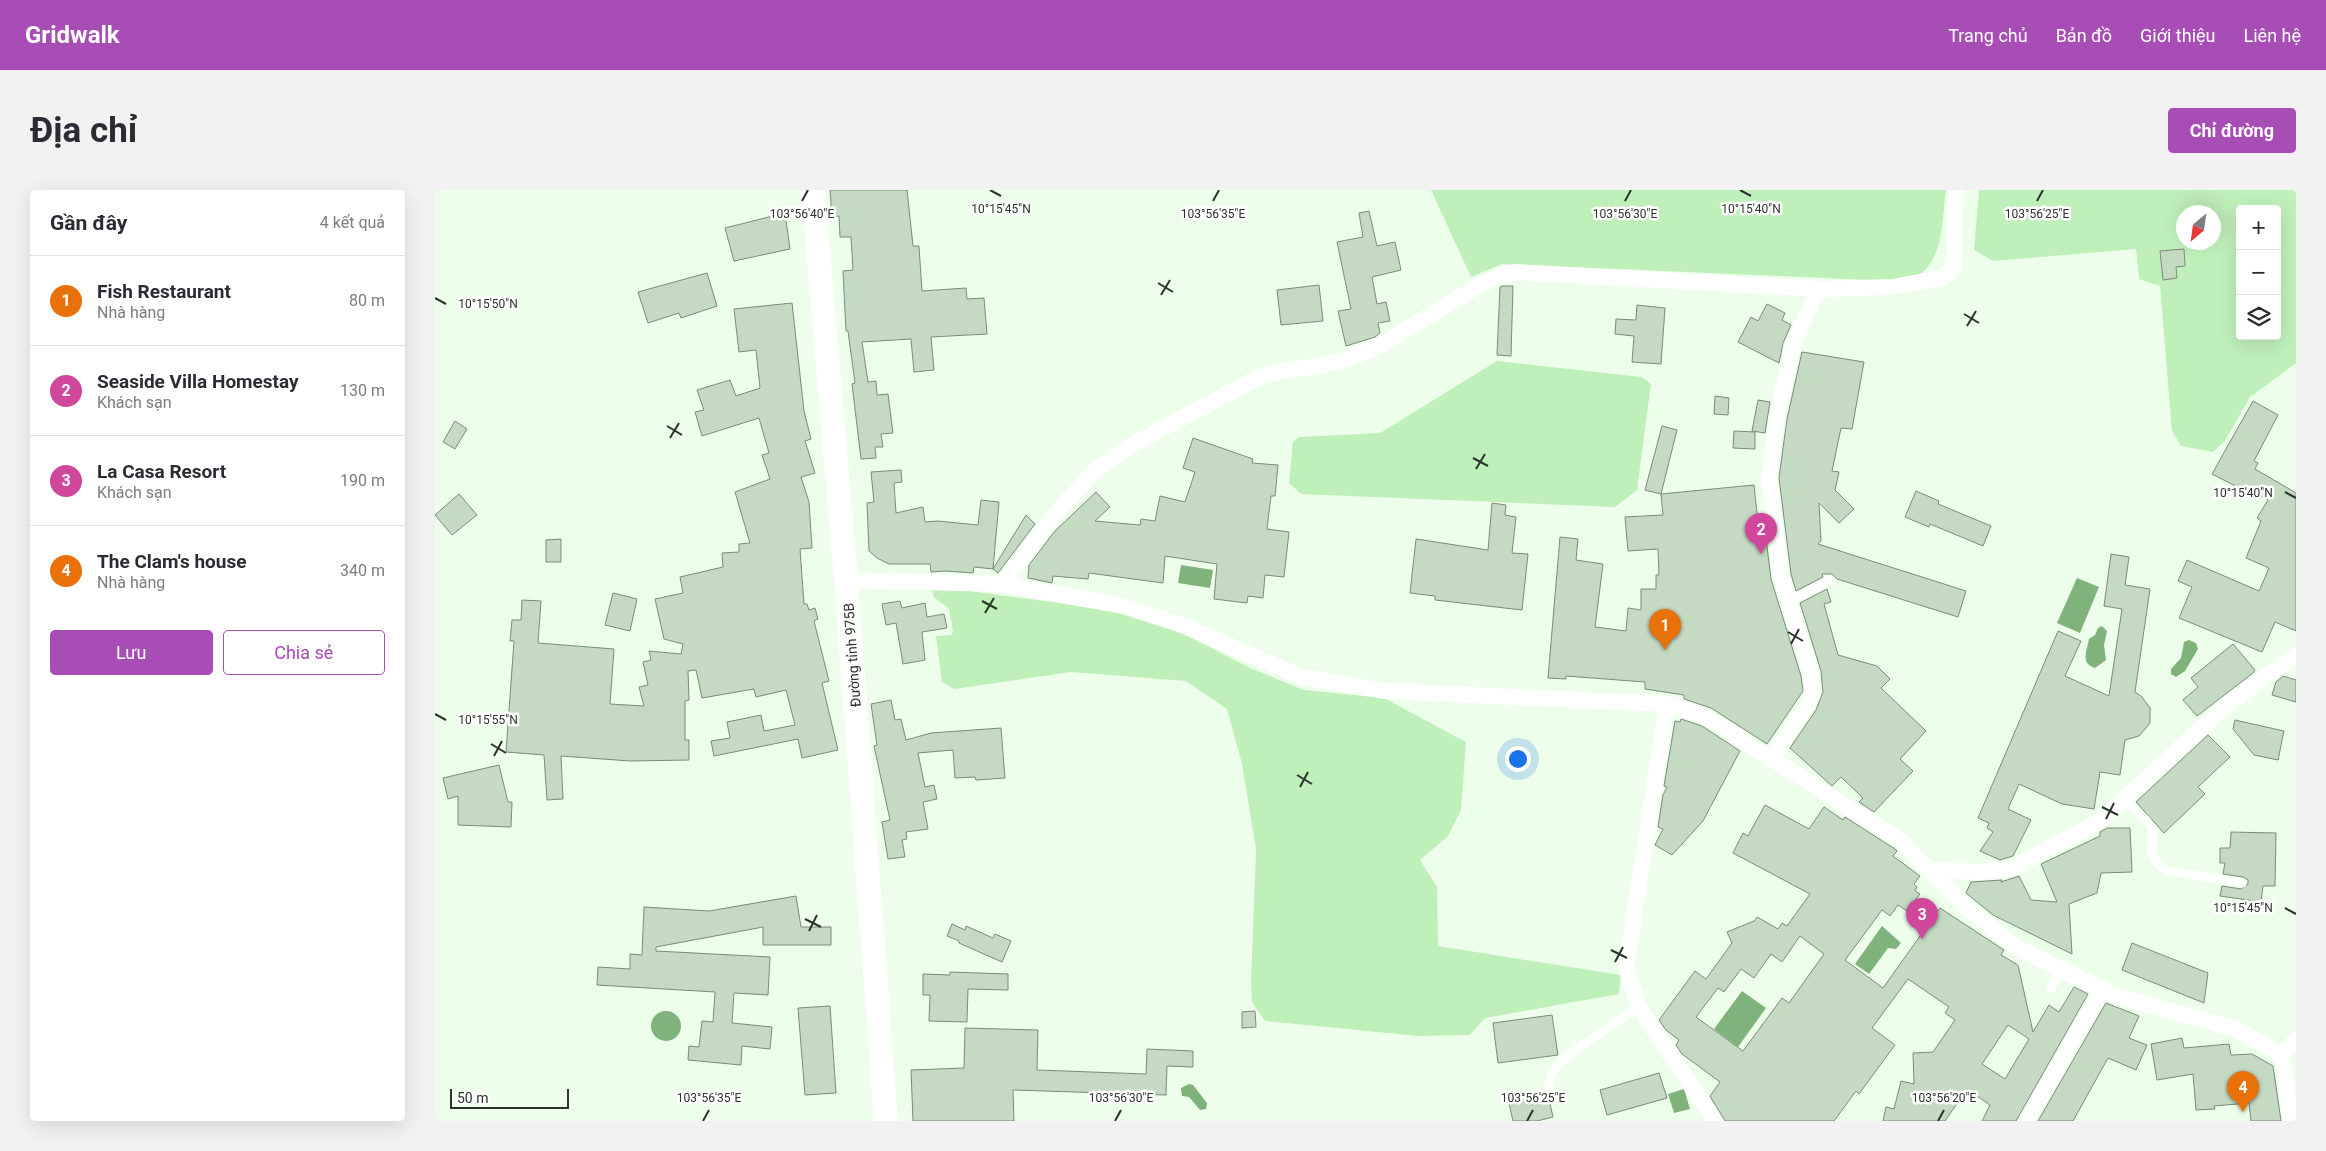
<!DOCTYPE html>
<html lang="vi">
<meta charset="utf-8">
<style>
body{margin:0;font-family:Roboto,sans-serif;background:#f2f2f3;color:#2b2b33}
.controls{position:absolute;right:15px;top:15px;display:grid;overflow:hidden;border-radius:5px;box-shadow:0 5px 20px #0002}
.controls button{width:45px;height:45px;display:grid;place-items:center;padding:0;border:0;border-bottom:1px solid #e1e1e2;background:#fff;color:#2b2b33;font:25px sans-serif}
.compass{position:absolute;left:1741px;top:15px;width:45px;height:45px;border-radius:50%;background:#fff;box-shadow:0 5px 20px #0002;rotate:209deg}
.scale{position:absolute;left:15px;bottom:12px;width:119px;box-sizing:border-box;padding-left:5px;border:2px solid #2b332a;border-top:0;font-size:14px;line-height:18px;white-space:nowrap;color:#2b332a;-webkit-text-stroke:4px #fff;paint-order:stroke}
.you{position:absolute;left:1082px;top:568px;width:18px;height:18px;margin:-12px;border:4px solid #fff;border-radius:50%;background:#1a73e8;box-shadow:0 0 0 8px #1a73e833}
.badge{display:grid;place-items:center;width:32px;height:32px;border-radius:50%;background:#a84cb6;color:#fff;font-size:16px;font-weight:700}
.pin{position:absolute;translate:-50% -41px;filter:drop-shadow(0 1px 2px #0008)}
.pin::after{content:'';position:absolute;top:26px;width:18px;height:15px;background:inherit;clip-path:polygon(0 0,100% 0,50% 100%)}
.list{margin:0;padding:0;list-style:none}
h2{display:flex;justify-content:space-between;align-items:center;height:65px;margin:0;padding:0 20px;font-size:21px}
h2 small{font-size:16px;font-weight:400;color:#7c7c81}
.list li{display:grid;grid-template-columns:32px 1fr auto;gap:15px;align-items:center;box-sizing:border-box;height:90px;padding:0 20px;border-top:1px solid #e1e1e2}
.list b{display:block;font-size:19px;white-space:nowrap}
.list p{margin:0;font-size:16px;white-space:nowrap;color:#7c7c81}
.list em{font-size:16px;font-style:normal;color:#7c7c81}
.actions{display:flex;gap:10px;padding:15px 20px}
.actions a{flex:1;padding:11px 0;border:1px solid #a84cb6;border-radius:5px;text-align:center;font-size:18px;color:#a84cb6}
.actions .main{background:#a84cb6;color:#fff}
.icon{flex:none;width:28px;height:28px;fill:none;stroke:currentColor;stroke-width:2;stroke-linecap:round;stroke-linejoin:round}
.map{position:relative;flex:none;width:1861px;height:931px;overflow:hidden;border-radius:5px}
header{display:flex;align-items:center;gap:30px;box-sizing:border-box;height:70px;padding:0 25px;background:#a84cb6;color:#fff}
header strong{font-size:24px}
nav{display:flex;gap:28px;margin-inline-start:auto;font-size:18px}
.intro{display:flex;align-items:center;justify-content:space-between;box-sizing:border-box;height:120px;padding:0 30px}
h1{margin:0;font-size:35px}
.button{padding:12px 22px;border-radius:5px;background:#a84cb6;color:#fff;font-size:18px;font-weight:700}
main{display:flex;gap:30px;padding:0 30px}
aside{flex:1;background:#fff;border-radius:5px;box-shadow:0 5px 20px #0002}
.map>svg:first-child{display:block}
</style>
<header>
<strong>Gridwalk</strong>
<nav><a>Trang chủ</a><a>Bản đồ</a><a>Giới thiệu</a><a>Liên hệ</a></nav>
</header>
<div class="intro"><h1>Địa chỉ</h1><a class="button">Chỉ đường</a></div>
<main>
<aside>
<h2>Gần đây<small>4 kết quả</small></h2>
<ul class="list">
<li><span class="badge" style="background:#e8710a">1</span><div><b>Fish Restaurant</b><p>Nhà hàng</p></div><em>80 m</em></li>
<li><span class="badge" style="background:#d1479c">2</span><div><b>Seaside Villa Homestay</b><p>Khách sạn</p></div><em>130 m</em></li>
<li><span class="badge" style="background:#d1479c">3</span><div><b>La Casa Resort</b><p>Khách sạn</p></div><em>190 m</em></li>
<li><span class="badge" style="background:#e8710a">4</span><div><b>The Clam's house</b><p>Nhà hàng</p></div><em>340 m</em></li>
</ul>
<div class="actions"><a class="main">Lưu</a><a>Chia sẻ</a></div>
</aside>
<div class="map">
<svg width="1861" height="931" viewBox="0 0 1861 931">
<rect width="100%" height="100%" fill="#edfeeb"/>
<g fill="#bff0ba" fill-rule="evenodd">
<path d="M996,0H1511C1507,26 1509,62 1489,81C1482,88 1470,89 1460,91L1067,74L1036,87Z"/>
<path d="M1544,0H1861V173L1815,207L1790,251L1778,262L1746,256L1737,241L1725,96L1704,89L1701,59L1558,71L1539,60ZM1805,19H1842V146H1805ZM1748,22H1778V52H1748Z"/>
<polygon points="1062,171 1207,187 1216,194 1202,300 1180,317 866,304 854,293 858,252 864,247 945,243"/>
<polygon points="497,400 526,400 624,413 692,424 747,443 815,478 869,500 949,508 1031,552 1026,620 1013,646 985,670 1002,697 1003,756 1186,785 1184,804 1050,828 1035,845 984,846 830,831 817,812 816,793 821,659 807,574 792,519 751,491 636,482 519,499 507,492 501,446 516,445 518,441 514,419 499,407"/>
</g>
<g fill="#80b37b">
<polygon points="746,375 778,380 775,398 743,393"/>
<polygon points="1642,388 1664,397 1645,443 1622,433"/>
<path d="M1667,436L1672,441L1669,455L1671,470L1660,478C1645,473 1652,461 1654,449L1660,445L1663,438Z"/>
<polygon points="1754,450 1761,453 1763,459 1750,481 1741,487 1736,484 1736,479 1746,468 1749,452"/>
<polygon points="1447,736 1466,753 1461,759 1453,758 1434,784 1420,774"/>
<polygon points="1307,801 1331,818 1303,857 1279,839"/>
<circle cx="231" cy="836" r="15"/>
<polygon points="754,894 758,895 772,913 771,919 765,920 754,907 747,906 746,898"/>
<polygon points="1249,899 1255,919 1239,923 1233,904"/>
</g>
<g fill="#c5dac3" stroke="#798c76" fill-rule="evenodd">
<polygon points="395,0 472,0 478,56 484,56 487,101 531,98 532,109 549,108 552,144 496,147 499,180 479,182 476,149 427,152 433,192 441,191 442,205 453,204 458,243 446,244 448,257 440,257 441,268 426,269 417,194 420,193 413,141 411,141 408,81 418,80 416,47 405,47 404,26 397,27"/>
<polygon points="934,21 942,56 960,52 966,80 937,87 942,114 951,112 955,131 943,133 945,143 940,147 911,156 903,121 916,119 902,52 928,47 924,23"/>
<polygon points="350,23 355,59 299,71 290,38"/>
<polygon points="1749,59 1750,76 1741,77 1742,88 1728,90 1725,61"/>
<polygon points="272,83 282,116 246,128 244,123 213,133 203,102"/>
<polygon points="884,95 888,131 846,135 842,100"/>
<polygon points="1067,96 1078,96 1076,166 1062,165 1065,97"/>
<polygon points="357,113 369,221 376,249 370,251 380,283 366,287 374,312 377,358 365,359 369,414 372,414 374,420 380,418 383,429 379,431 394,491 387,493 403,560 367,568 363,549 279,566 276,551 295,548 292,532 326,525 329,541 360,535 351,500 321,507 319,499 267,508 261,480 253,481 254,510 250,511 250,550 254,550 254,570 195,571 126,566 128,609 112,610 109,565 71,562 79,451 75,451 77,430 86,430 87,410 106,411 103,453 179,459 175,514 209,516 204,497 213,495 208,472 216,470 214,461 246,464 248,454 229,449 220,409 248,403 245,387 288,377 287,363 304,362 304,354 315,353 300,302 335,289 327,265 334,263 324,228 267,246 260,222 269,220 262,200 295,190 301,206 325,198 321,160 304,162 299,119"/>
<polygon points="1332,114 1350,123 1347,130 1356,135 1348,153 1344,173 1303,152 1316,127 1323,131"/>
<polygon points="1202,115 1230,118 1226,174 1197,172 1199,146 1180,144 1181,129 1201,130"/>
<polygon points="1367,162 1429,172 1417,239 1406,238 1397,281 1404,282 1400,300 1419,319 1404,333 1384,313 1386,351 1383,354 1531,401 1523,427 1402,389 1397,384 1387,384 1388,387 1361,401 1356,384 1344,288 1352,229"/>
<polygon points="1280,206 1294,208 1293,225 1279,224"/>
<polygon points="1323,210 1335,212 1330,243 1317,241"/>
<polygon points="1818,211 1843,225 1819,271 1823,273 1820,279 1861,303 1861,441 1840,432 1827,462 1744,428 1757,397 1743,391 1752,370 1824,401 1834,378 1811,368 1826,331 1822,328 1833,310 1810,297 1808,300 1777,284"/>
<polygon points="20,231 32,239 20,259 8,252"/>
<polygon points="1227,236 1242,240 1226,304 1319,295 1326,361 1330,340 1336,389 1366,486 1368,501 1332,554 1276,518 1249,509 1249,505 1210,499 1210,492 1131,486 1131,489 1113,488 1125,347 1143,349 1141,370 1168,374 1160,437 1191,441 1193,418 1206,420 1206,399 1221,399 1221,385 1224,385 1223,359 1193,361 1190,327 1228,325 1226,304 1210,300"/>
<polygon points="1299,241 1320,242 1320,259 1298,258"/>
<polygon points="758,248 818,269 817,273 843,275 840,306 836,306 832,339 854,342 849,387 830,385 828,408 813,406 812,413 779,409 782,374 730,366 728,393 654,383 653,389 618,386 617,393 593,388 594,375 620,341 661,302 675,317 660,331 705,335 706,329 720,331 725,306 750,312 760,282 748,278"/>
<polygon points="466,280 467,292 459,293 461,323 488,317 490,332 503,331 543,335 546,310 564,312 558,379 539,377 538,383 511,381 496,382 495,374 454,374 442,368 434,361 432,313 439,312 436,282"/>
<polygon points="1481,301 1504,311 1503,314 1556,336 1548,356 1495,334 1494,337 1470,327"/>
<polygon points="24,304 42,325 17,345 0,325"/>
<polygon points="1057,313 1071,315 1070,325 1081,327 1077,363 1093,364 1087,420 1000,410 1000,406 975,403 981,349 1053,360"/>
<polygon points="591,325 600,334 563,383 558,379"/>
<polygon points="126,349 126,372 111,372 111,350"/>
<polygon points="1676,364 1694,367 1690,395 1715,399 1700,502 1706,506 1715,518 1715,533 1704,546 1690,550 1685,585 1665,582 1659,619 1627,614 1584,594 1573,619 1596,630 1578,666 1565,670 1545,661 1558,642 1552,638 1554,633 1543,628 1623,441 1646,451 1630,486 1674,506 1687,419 1669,416"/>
<polygon points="1392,399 1396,412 1389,414 1403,465 1442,476 1455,489 1446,498 1491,541 1465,569 1478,581 1439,622 1424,612 1428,608 1406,587 1397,596 1355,558 1381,520 1388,502 1386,481 1365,413"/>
<polygon points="178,403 202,409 195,441 170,435"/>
<polygon points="465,411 467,418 490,413 492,427 509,424 512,438 487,442 490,470 468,474 461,433 451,435 447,414"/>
<polygon points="1798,454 1820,480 1818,483 1762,526 1748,510 1763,497 1756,488"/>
<polygon points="1848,486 1861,490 1861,512 1837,505 1841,492"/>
<polygon points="456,510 460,530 466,529 471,550 496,543 566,538 570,588 541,590 540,587 520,588 518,560 483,563 490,597 499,595 502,609 488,612 493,639 471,642 472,649 467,650 470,667 453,669 447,632 455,630 439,556 442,555 436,514"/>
<polygon points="1246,529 1267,536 1305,561 1268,631 1237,665 1220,655 1228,639 1223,637 1228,605 1232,597 1229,596 1240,531 1245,532"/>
<polygon points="1800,530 1849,541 1843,570 1819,565 1798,539"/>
<polygon points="1773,545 1795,567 1763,597 1770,604 1729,643 1701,612"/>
<polygon points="64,575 73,612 77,612 76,637 23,635 23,606 13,609 8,588"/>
<path d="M1330,615L1374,639L1389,617L1408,630L1410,627L1460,659L1462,661L1458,666L1485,686L1479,694L1482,697L1480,701L1485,704L1472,721L1463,715L1455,726L1447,720L1410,770L1448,798L1505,718L1569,760L1566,765L1583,775L1598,842L1614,815L1624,822L1639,797L1653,804L1581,931H1547L1555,915L1532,899L1510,931H1448L1451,917L1459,919L1466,891L1479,894L1478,863L1498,862L1520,830L1510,823L1514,817L1473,789L1437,838L1460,855L1424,904L1421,901L1399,931H1290L1275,906L1285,892L1247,864L1241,855L1244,850L1231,840L1224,830L1260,781L1271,789L1297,753L1292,742L1319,731L1322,727L1343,739L1347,733L1352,736L1375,704L1298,663L1308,643L1313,646ZM1365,746L1389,764L1354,813L1347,808L1308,861L1261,827L1283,798L1289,802L1306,779L1319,788L1336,764L1347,772ZM1573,835L1594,849L1570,889L1547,874Z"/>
<polygon points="1672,638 1695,638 1697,682 1666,683 1662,703 1634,714 1637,764 1558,725 1531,703 1536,692 1567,690 1566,692 1584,686 1596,710 1622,712 1606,674 1665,646 1665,642"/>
<polygon points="1796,642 1841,643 1840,696 1828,696 1826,712 1785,706 1787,696 1806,699 1813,694 1813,690 1808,687 1788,684 1790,673 1785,673 1785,658 1795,658"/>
<polygon points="361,706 366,737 396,737 396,755 328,755 328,737 221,757 221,761 335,767 333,805 299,803 297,833 337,837 335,859 307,856 306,875 253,870 254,856 264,857 267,831 278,832 280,802 162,795 163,777 195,779 195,764 207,765 209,717 274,721"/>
<polygon points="517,734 530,740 531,736 558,748 560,744 576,751 567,772 524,753 524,751 512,746"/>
<polygon points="1697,753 1773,783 1769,813 1687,780"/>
<polygon points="515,782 573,784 573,800 533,799 532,832 494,831 495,805 488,805 488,784 515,785"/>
<polygon points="1671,813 1704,826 1694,848 1712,855 1701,880 1673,868 1638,931 1603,931"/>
<polygon points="395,816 401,903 370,905 363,818"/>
<polygon points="820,821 821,837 807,838 807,822"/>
<polygon points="1117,825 1123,865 1063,873 1058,833"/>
<polygon points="530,838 603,840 602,880 711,884 712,859 758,861 758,877 732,876 731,905 578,900 579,931 478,931 476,880 529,878"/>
<polygon points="1747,848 1749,858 1794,854 1796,865 1817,864 1838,876 1846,931 1816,931 1814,913 1779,916 1780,919 1761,920 1758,884 1722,890 1716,854"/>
<polygon points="1224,883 1232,908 1172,925 1165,900"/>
<polygon points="1107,901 1113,905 1118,927 1102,931 1078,931 1073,909"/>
</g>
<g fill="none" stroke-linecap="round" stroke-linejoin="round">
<g stroke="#fff" stroke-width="9">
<polyline points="1354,411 1396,390"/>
<path d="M1688,609C1696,617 1711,627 1716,637C1725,653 1703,660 1732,681L1807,693"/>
<polyline points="1616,798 1625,780"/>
<polyline points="1113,899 1117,883 1126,871 1204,816"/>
</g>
<g stroke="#fff" stroke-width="16">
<polyline points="411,390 567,394 688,416 747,435 867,487 950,501 1232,514 1271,527 1466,651 1494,680 1543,682 1576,679 1665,631 1794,513 1861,465"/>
<polyline points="567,394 617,328 657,283 693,257 824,187 851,180 885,176 912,169 944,156 1040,98 1067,85 1081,82 1387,99 1457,97 1506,88 1514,83 1519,74 1521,0"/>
<polyline points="1232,514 1191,778 1204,816 1210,827 1280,931"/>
<polyline points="1336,569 1373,514 1378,503 1376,484 1346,386 1334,288 1342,227 1358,155 1378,111 1387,99"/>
<polyline points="1494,680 1532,718 1583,758 1681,806 1801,839 1847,865 1856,931"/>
<polyline points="1847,865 1861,850"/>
<polyline points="1591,931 1667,800"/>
</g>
<polyline stroke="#fff" stroke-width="24" points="378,0 411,390 451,931"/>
</g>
<path fill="none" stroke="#2b332a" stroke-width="2" d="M555,0L566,6M1305,0L1316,6M367,11L373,0M778,11L784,0M1190,11L1196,0M1602,11L1608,0M723,93L738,102M726,105L735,90M0,108L11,114M1529,124L1544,133M1532,136L1541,121M232,236L247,245M235,248L244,233M1038,268L1053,276M1041,279L1050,264M1850,302L1861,308M547,411L562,419M550,423L559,408M1353,442L1368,451M1356,454L1364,439M0,524L11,530M56,554L71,563M59,566L67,551M862,585L877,594M865,597L873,582M1667,617L1683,625M1671,629L1679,613M1850,718L1861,724M370,729L386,737M374,741L382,725M1176,760L1192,768M1180,772L1188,757M268,931L274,920M680,931L686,920M1092,931L1098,920M1503,931L1509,920"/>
<g text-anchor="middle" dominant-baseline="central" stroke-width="5" stroke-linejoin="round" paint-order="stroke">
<g font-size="14" fill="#2b332a" stroke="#fff">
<text transform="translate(417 465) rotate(-94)">Đường tỉnh 975B</text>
</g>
</g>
<g font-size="12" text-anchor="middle" fill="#2b332a" stroke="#fff" stroke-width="5" stroke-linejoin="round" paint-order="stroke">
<text x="566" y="23">10°15'45"N</text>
<text x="1316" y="23">10°15'40"N</text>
<text x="367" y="28">103°56'40"E</text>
<text x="778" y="28">103°56'35"E</text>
<text x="1190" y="28">103°56'30"E</text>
<text x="1602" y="28">103°56'25"E</text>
<text x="53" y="118">10°15'50"N</text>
<text x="1808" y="307">10°15'40"N</text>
<text x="53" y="534">10°15'55"N</text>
<text x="1808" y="722">10°15'45"N</text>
<text x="274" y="912">103°56'35"E</text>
<text x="686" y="912">103°56'30"E</text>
<text x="1098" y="912">103°56'25"E</text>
<text x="1509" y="912">103°56'20"E</text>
</g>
</svg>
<div class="controls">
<button>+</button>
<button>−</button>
<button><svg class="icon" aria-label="layers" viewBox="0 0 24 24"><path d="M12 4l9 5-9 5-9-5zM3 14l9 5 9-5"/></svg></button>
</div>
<svg class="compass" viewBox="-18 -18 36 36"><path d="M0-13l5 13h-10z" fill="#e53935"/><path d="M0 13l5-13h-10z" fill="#7c7c81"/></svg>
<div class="scale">50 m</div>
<div class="you"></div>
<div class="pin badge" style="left:1230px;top:460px;background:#e8710a">1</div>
<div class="pin badge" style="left:1326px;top:364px;background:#d1479c">2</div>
<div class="pin badge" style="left:1487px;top:749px;background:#d1479c">3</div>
<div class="pin badge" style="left:1808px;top:922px;background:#e8710a">4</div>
</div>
</main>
